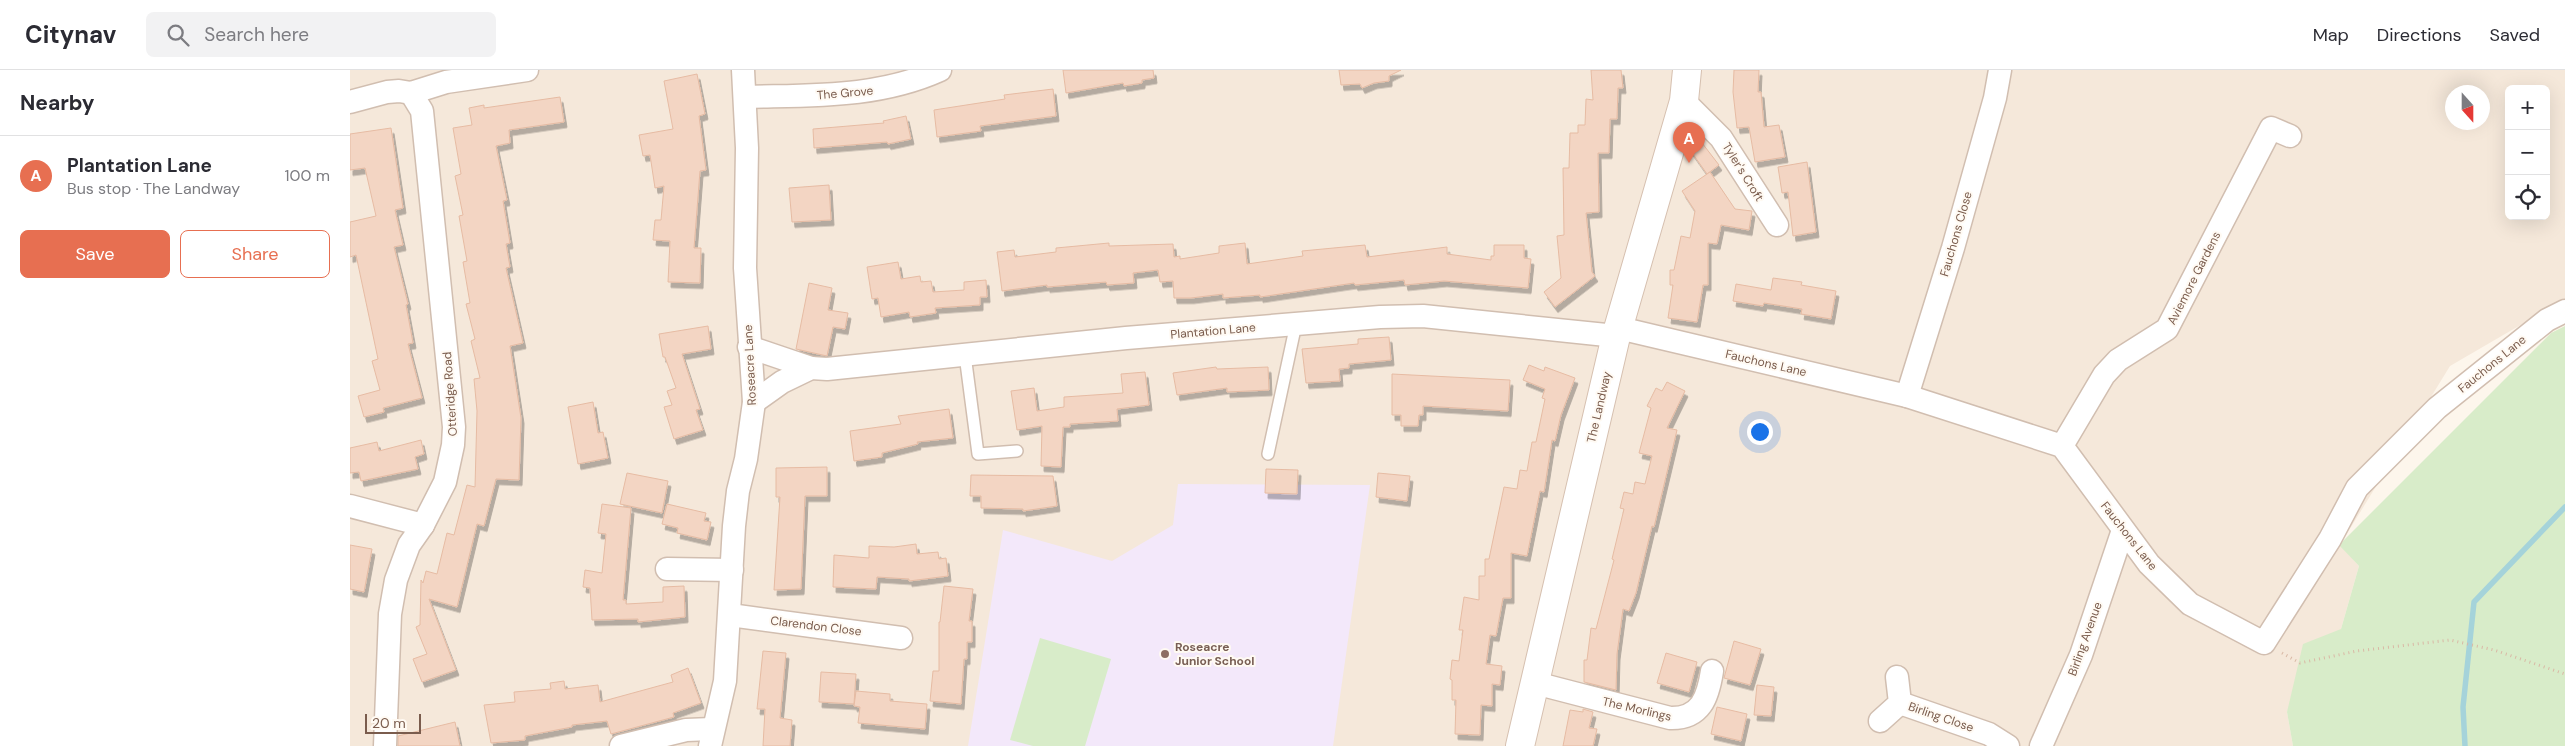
<!DOCTYPE html>
<meta charset="utf-8">
<style>
body{margin:0;font-family:"DM Sans",sans-serif;background:#f2f2f3;color:#2b2b33}
.controls{position:absolute;right:15px;top:15px;display:grid;overflow:hidden;border-radius:8px;box-shadow:0 5px 20px #0002}
.controls button{width:45px;height:45px;display:grid;place-items:center;padding:0;border:0;border-bottom:1px solid #e1e1e2;background:#fff;color:#2b2b33;font:25px sans-serif}
.compass{position:absolute;left:2095px;top:15px;width:45px;height:45px;border-radius:50%;background:#fff;box-shadow:0 5px 20px #0002;rotate:159deg}
.scale{position:absolute;left:15px;bottom:12px;width:56px;box-sizing:border-box;padding-left:5px;border:2px solid #7a5c4d;border-top:0;font-size:14px;line-height:18px;white-space:nowrap;color:#7a5c4d;-webkit-text-stroke:4px #fffaf3;paint-order:stroke}
.you{position:absolute;left:1409px;top:361px;width:18px;height:18px;margin:-12px;border:4px solid #fff;border-radius:50%;background:#1a73e8;box-shadow:0 0 0 8px #1a73e833}
.badge{display:grid;place-items:center;width:32px;height:32px;border-radius:50%;background:#e76f51;color:#fff;font-size:16px;font-weight:700}
.pin{position:absolute;translate:-50% -41px;filter:drop-shadow(0 1px 2px #0008)}
.pin::after{content:'';position:absolute;top:26px;width:18px;height:15px;background:inherit;clip-path:polygon(0 0,100% 0,50% 100%)}
.list{margin:0;padding:0;list-style:none}
h2{display:flex;justify-content:space-between;align-items:center;height:65px;margin:0;padding:0 20px;font-size:21px}
h2 small{font-size:16px;font-weight:400;color:#7c7c81}
.list li{display:grid;grid-template-columns:32px 1fr auto;gap:15px;align-items:center;box-sizing:border-box;height:80px;padding:0 20px;border-top:1px solid #e1e1e2}
.list b{display:block;font-size:19px;white-space:nowrap}
.list p{margin:0;font-size:16px;white-space:nowrap;color:#7c7c81}
.list em{font-size:16px;font-style:normal;color:#7c7c81}
.actions{display:flex;gap:10px;padding:15px 20px}
.actions a{flex:1;padding:11px 0;border:1px solid #e76f51;border-radius:8px;text-align:center;font-size:18px;color:#e76f51}
.actions .main{background:#e76f51;color:#fff}
.icon{flex:none;width:28px;height:28px;fill:none;stroke:currentColor;stroke-width:2;stroke-linecap:round;stroke-linejoin:round}
.map{position:relative;flex:none;width:2215px;height:676px;overflow:hidden}
header{display:flex;align-items:center;gap:30px;box-sizing:border-box;height:70px;padding:0 25px;background:#fff;border-bottom:1px solid #e1e1e2}
header strong{font-size:24px}
nav{display:flex;gap:28px;margin-inline-start:auto;font-size:18px}
.search{width:350px;height:45px;background:#f2f2f3;display:flex;align-items:center;gap:12px;box-sizing:border-box;padding:0 18px;border-radius:8px;color:#7c7c81;font-size:19px}
main{display:flex}
aside{flex:1;background:#fff}
.map>svg:first-child{display:block}
</style>
<header>
<strong>Citynav</strong>
<div class="search"><svg class="icon" aria-label="search" viewBox="0 0 24 24"><circle cx="10" cy="10" r="6"/><path d="M15 15l6 6"/></svg>Search here</div>
<nav><a>Map</a><a>Directions</a><a>Saved</a></nav>
</header>
<main>
<aside>
<h2>Nearby<small></small></h2>
<ul class="list">
<li><span class="badge">A</span><div><b>Plantation Lane</b><p>Bus stop · The Landway</p></div><em>100 m</em></li>
</ul>
<div class="actions"><a class="main">Save</a><a>Share</a></div>
</aside>
<div class="map">
<svg width="2215" height="676" viewBox="0 0 2215 676">
<defs>
<filter id="shadow"><feDropShadow dx="3" dy="5.5" stdDeviation="0" flood-color="#0004"/></filter>
</defs>
<rect width="100%" height="100%" fill="#fdf6ec"/>
<path fill="#f5e8da" fill-rule="evenodd" d="M0,0H2215V229L2100,296L1990,475L2009,496L1991,559L1937,642L1943,676H0ZM2159,19H2196V146H2159ZM2102,22H2132V52H2102Z"/>
<polygon fill="#f3e8fa" points="828,414 1020,415 983,676 618,676 653,460 762,491 823,455"/>
<g fill="#d8ecc9">
<polygon points="2215,256 2215,676 1943,676 1937,642 1953,574 1991,559 2009,496 1989,475 2201,263"/>
<polygon points="690,568 761,589 735,676 683,676 660,670"/>
</g>
<g fill="none" stroke-linecap="round" stroke-linejoin="round">
<polyline stroke="#a5d3da" stroke-width="5.5" points="2115,676 2113,637 2124,532 2215,437"/>
</g>
<g fill="#f3d5c3" stroke="#e6bba3" filter="url(#shadow)">
<polygon points="713,0 803,0 804,8 792,10 792,13 774,16 773,13 716,23"/>
<polygon points="989,0 1051,0 1039,6 1039,11 1024,13 1012,18 1010,14 991,15"/>
<polygon points="1241,0 1271,0 1273,18 1268,18 1267,49 1260,49 1259,83 1248,83 1249,142 1236,143 1242,202 1245,206 1205,237 1194,222 1211,208 1207,166 1214,165 1213,98 1219,98 1220,63 1228,63 1228,55 1235,55 1236,29 1243,30"/>
<polygon points="1384,0 1409,0 1408,22 1411,22 1414,57 1429,55 1435,87 1405,92 1399,57 1387,58 1383,22"/>
<polygon points="347,4 355,44 349,46 356,100 350,101 344,178 351,178 350,213 318,212 320,171 303,170 305,150 311,150 314,116 305,118 300,85 293,86 289,65 323,59 314,11"/>
<polygon points="703,19 706,46 630,56 631,61 587,67 584,40 655,29 654,25"/>
<polygon points="210,27 214,52 159,60 160,73 146,76 157,130 153,131 160,173 156,174 160,197 156,198 173,273 160,276 171,348 169,410 146,409 134,456 127,454 107,537 79,529 106,600 72,612 63,589 77,584 66,557 70,555 71,510 73,513 76,501 87,504 97,463 104,465 117,415 125,417 127,341 124,309 130,308 121,271 125,269 116,234 120,233 113,192 117,191 109,146 113,145 105,106 111,104 103,58 122,55 119,38 134,35 134,38"/>
<polygon points="556,46 561,69 538,74 537,72 464,78 463,59 534,53 533,51"/>
<polygon points="41,58 53,138 45,140 53,175 44,177 58,234 56,235 63,273 58,274 72,328 33,338 34,342 14,347 8,326 30,320 22,291 28,289 6,185 0,187 0,152 26,146 15,98 0,100 0,64"/>
<polygon points="1349,69 1369,95 1357,104 1338,77"/>
<polygon points="1457,92 1466,162 1443,166 1438,122 1432,123 1428,97"/>
<polygon points="1360,102 1385,139 1402,141 1399,160 1371,155 1367,174 1358,173 1358,215 1353,215 1347,252 1318,248 1323,215 1320,215 1320,200 1324,200 1331,166 1340,168 1345,141 1332,121"/>
<polygon points="479,115 481,150 442,152 439,118"/>
<polygon points="759,173 759,176 823,174 824,187 830,186 830,189 869,183 869,176 895,173 897,194 953,186 952,181 1015,175 1017,187 1097,177 1097,184 1141,190 1141,186 1144,186 1144,175 1174,175 1174,188 1181,189 1178,218 1094,211 1055,215 1054,210 1005,215 1004,213 910,227 910,225 873,228 873,224 841,228 824,228 823,211 810,212 808,200 783,203 784,213 757,215 756,212 697,217 697,215 652,221 647,182 664,180 665,187 706,182 706,178"/>
<polygon points="548,192 551,209 570,206 571,212 581,211 583,222 614,220 614,212 636,210 637,227 630,227 630,235 585,238 586,243 560,247 559,242 531,247 528,228 522,229 517,197"/>
<polygon points="1423,208 1452,212 1451,215 1486,221 1481,249 1451,244 1452,239 1414,233 1413,236 1383,231 1386,214 1421,220"/>
<polygon points="459,213 482,218 478,240 498,243 495,259 483,257 477,286 446,279"/>
<polygon points="358,256 361,279 332,284 350,339 346,340 353,360 324,369 314,337 322,335 317,321 326,318 315,287 313,287 309,264"/>
<polygon points="1039,267 1041,290 999,294 999,298 989,299 990,311 956,313 952,279 1008,274 1008,269"/>
<polygon points="1179,295 1194,301 1195,297 1225,308 1211,345 1205,371 1202,370 1194,422 1190,421 1177,486 1161,483 1161,528 1153,528 1146,566 1140,565 1136,594 1152,596 1150,615 1142,614 1142,636 1131,635 1130,665 1105,664 1106,630 1102,630 1102,610 1100,609 1102,590 1109,591 1113,560 1109,560 1114,527 1129,530 1129,506 1135,506 1135,489 1139,489 1154,417 1167,419 1170,400 1177,401 1182,372 1186,372 1195,329 1192,328 1195,319 1173,310"/>
<polygon points="866,297 867,299 918,297 919,320 877,322 877,318 827,325 823,303"/>
<polygon points="795,302 799,335 767,339 768,351 720,354 720,357 713,357 711,397 691,396 692,356 667,360 661,321 684,318 687,341 714,337 714,327 773,323 771,304"/>
<polygon points="1042,304 1160,310 1158,341 1073,336 1073,345 1069,345 1068,356 1051,356 1051,345 1042,345"/>
<polygon points="1317,312 1335,321 1317,358 1327,360 1304,457 1302,456 1286,523 1279,541 1273,539 1267,584 1266,620 1234,612 1234,590 1237,590 1241,558 1246,559 1264,490 1262,489 1274,439 1270,438 1274,422 1283,424 1285,412 1295,414 1302,386 1289,383 1301,338 1297,336 1306,318 1312,321"/>
<polygon points="243,332 248,363 253,362 258,388 228,394 218,337"/>
<polygon points="599,339 603,368 567,372 568,374 532,383 532,387 504,391 500,361 551,354 548,346"/>
<polygon points="71,370 74,384 65,387 68,399 11,411 9,402 0,403 0,378 27,372 29,381"/>
<polygon points="477,397 477,426 455,426 451,519 424,520 430,427 426,427 426,398"/>
<polygon points="916,399 948,400 947,424 915,423"/>
<polygon points="277,403 318,411 312,443 270,434"/>
<polygon points="1028,403 1060,406 1057,431 1026,427"/>
<polygon points="621,405 703,406 707,436 673,441 673,439 631,438 631,426 620,426"/>
<polygon points="252,434 281,438 273,530 276,530 276,534 313,532 313,517 334,516 335,547 288,552 288,549 242,550 240,518 233,517 235,500 252,503 256,464 248,463"/>
<polygon points="317,434 356,443 354,451 361,452 357,470 327,463 328,458 312,454"/>
<polygon points="566,474 567,484 588,482 589,489 596,488 598,506 559,511 559,509 527,507 526,519 483,517 484,485 519,488 519,476 544,477"/>
<polygon points="0,475 22,479 14,522 0,519"/>
<polygon points="594,516 623,519 619,551 622,551 622,572 617,572 617,589 614,589 611,634 580,631 583,601 589,601 589,552 590,552"/>
<polygon points="1384,571 1411,579 1400,615 1374,608"/>
<polygon points="413,581 436,583 430,648 442,650 440,676 413,676 415,639 407,639"/>
<polygon points="1316,583 1347,592 1339,622 1307,613"/>
<polygon points="338,598 351,633 323,643 324,647 261,664 257,651 222,655 222,657 175,666 175,670 141,673 134,635 165,632 164,622 201,619 200,613 214,611 215,619 248,615 250,632 323,612 321,605"/>
<polygon points="471,602 506,604 504,634 469,632"/>
<polygon points="1407,615 1424,617 1421,646 1404,645"/>
<polygon points="506,621 540,624 540,631 577,634 575,659 508,653 510,637 504,636"/>
<polygon points="1367,637 1397,644 1391,671 1361,664"/>
<polygon points="1233,639 1243,642 1239,658 1247,659 1243,676 1213,676 1220,640 1233,642"/>
<polygon points="105,652 110,676 48,676 48,666"/>
</g>
<g fill="none" stroke-linecap="round" stroke-linejoin="round">
<g stroke="#d1beb0" stroke-width="14">
<g id="lane">
<polyline points="615,285 628,384 667,381"/>
<polyline points="918,384 946,254"/>
</g>
</g>
<g stroke="#d1beb0" stroke-width="25">
<g id="street">
<path d="M396,27C462,25 528,28 590,0"/>
<polyline points="1334,31 1371,68 1427,155"/>
<polyline points="0,32 37,22 49,21 61,23 96,12 177,0"/>
<polyline points="1269,258 1557,326 1712,376 1799,494 1840,534 1914,573 1980,469 2007,418 2087,338 2197,250 2215,241"/>
<polyline points="399,277 461,298"/>
<polyline points="1557,326 1603,178 1645,28 1650,0"/>
<polyline points="404,332 432,312 461,298 477,299 776,268 1030,247 1073,246 1266,266"/>
<polyline points="1712,376 1754,305 1768,290 1817,259 1921,58 1940,66"/>
<polyline points="0,436 73,455"/>
<polyline points="317,499 382,500"/>
<polyline points="380,545 551,568"/>
<path d="M1185,613L1320,648C1351,649 1358,627 1362,601"/>
<polyline points="1550,633 1639,664 1658,676"/>
<polyline points="1530,651 1550,633 1547,607"/>
<polyline points="35,676 40,544 46,510 59,475 73,455 95,412 103,375 104,357 72,41 61,23"/>
<polyline points="271,676 336,660 362,659"/>
<polyline points="360,676 375,611 384,456 388,421 396,389 404,332 395,198 397,78 393,0"/>
<polyline points="1691,676 1731,585 1773,460"/>
</g>
</g>
<g stroke="#d6c0b0" stroke-width="30">
<polyline id="secondary" points="1170,676 1266,266 1334,31 1337,0"/>
</g>
<polyline stroke="#d9b8a5" stroke-width="3" stroke-dasharray="1 4" stroke-linecap="butt" points="1932,583 1950,593 2007,581 2100,570 2144,580 2215,604"/>
<use href="#lane" stroke="#fff" stroke-width="11"/>
<use href="#street" stroke="#fff" stroke-width="22"/>
<use href="#secondary" stroke="#fff" stroke-width="28"/>
</g>
<circle fill="#8d6e63" stroke="#fffaf3" stroke-width="2" cx="815" cy="584" r="5"/>
<g text-anchor="middle" dominant-baseline="central" stroke-width="4" stroke-linejoin="round" paint-order="stroke">
<g font-size="12" fill="#7a5c4d" stroke="#fffaf3">
<text transform="translate(495 23) rotate(-5)">The Grove</text>
<text transform="translate(1393 102) rotate(58)">Tyler's Croft</text>
<text transform="translate(1606 164) rotate(-74)">Fauchons Close</text>
<text transform="translate(1844 208) rotate(-63)">Aviemore Gardens</text>
<text transform="translate(863 261) rotate(-5)">Plantation Lane</text>
<text transform="translate(1416 293) rotate(13)">Fauchons Lane</text>
<text transform="translate(2142 294) rotate(-39)">Fauchons Lane</text>
<text transform="translate(400 295) rotate(-93)">Roseacre Lane</text>
<text transform="translate(100 324) rotate(-94)">Otteridge Road</text>
<text transform="translate(1249 337) rotate(-77)">The Landway</text>
<text transform="translate(1779 466) rotate(52)">Fauchons Lane</text>
<text transform="translate(466 556) rotate(7)">Clarendon Close</text>
<text transform="translate(1735 569) rotate(-70)">Birling Avenue</text>
<text transform="translate(1287 639) rotate(13)">The Morlings</text>
<text transform="translate(1591 647) rotate(19)">Birling Close</text>
</g>
<g font-size="12" font-weight="bold" fill="#785e54" stroke="#fffaf3" text-anchor="start">
<text x="825" y="577">Roseacre<tspan x="825" dy="14">Junior School</tspan></text>
</g>
</g>
</svg>
<div class="controls">
<button>+</button>
<button>−</button>
<button><svg class="icon" aria-label="locate" viewBox="0 0 24 24"><circle cx="12" cy="12" r="6"/><path d="M12 2v4M12 18v4M2 12h4M18 12h4"/></svg></button>
</div>
<svg class="compass" viewBox="-18 -18 36 36"><path d="M0-13l5 13h-10z" fill="#e53935"/><path d="M0 13l5-13h-10z" fill="#7c7c81"/></svg>
<div class="scale">20 m</div>
<div class="you"></div>
<div class="pin badge" style="left:1339px;top:93px">A</div>
</div>
</main>
